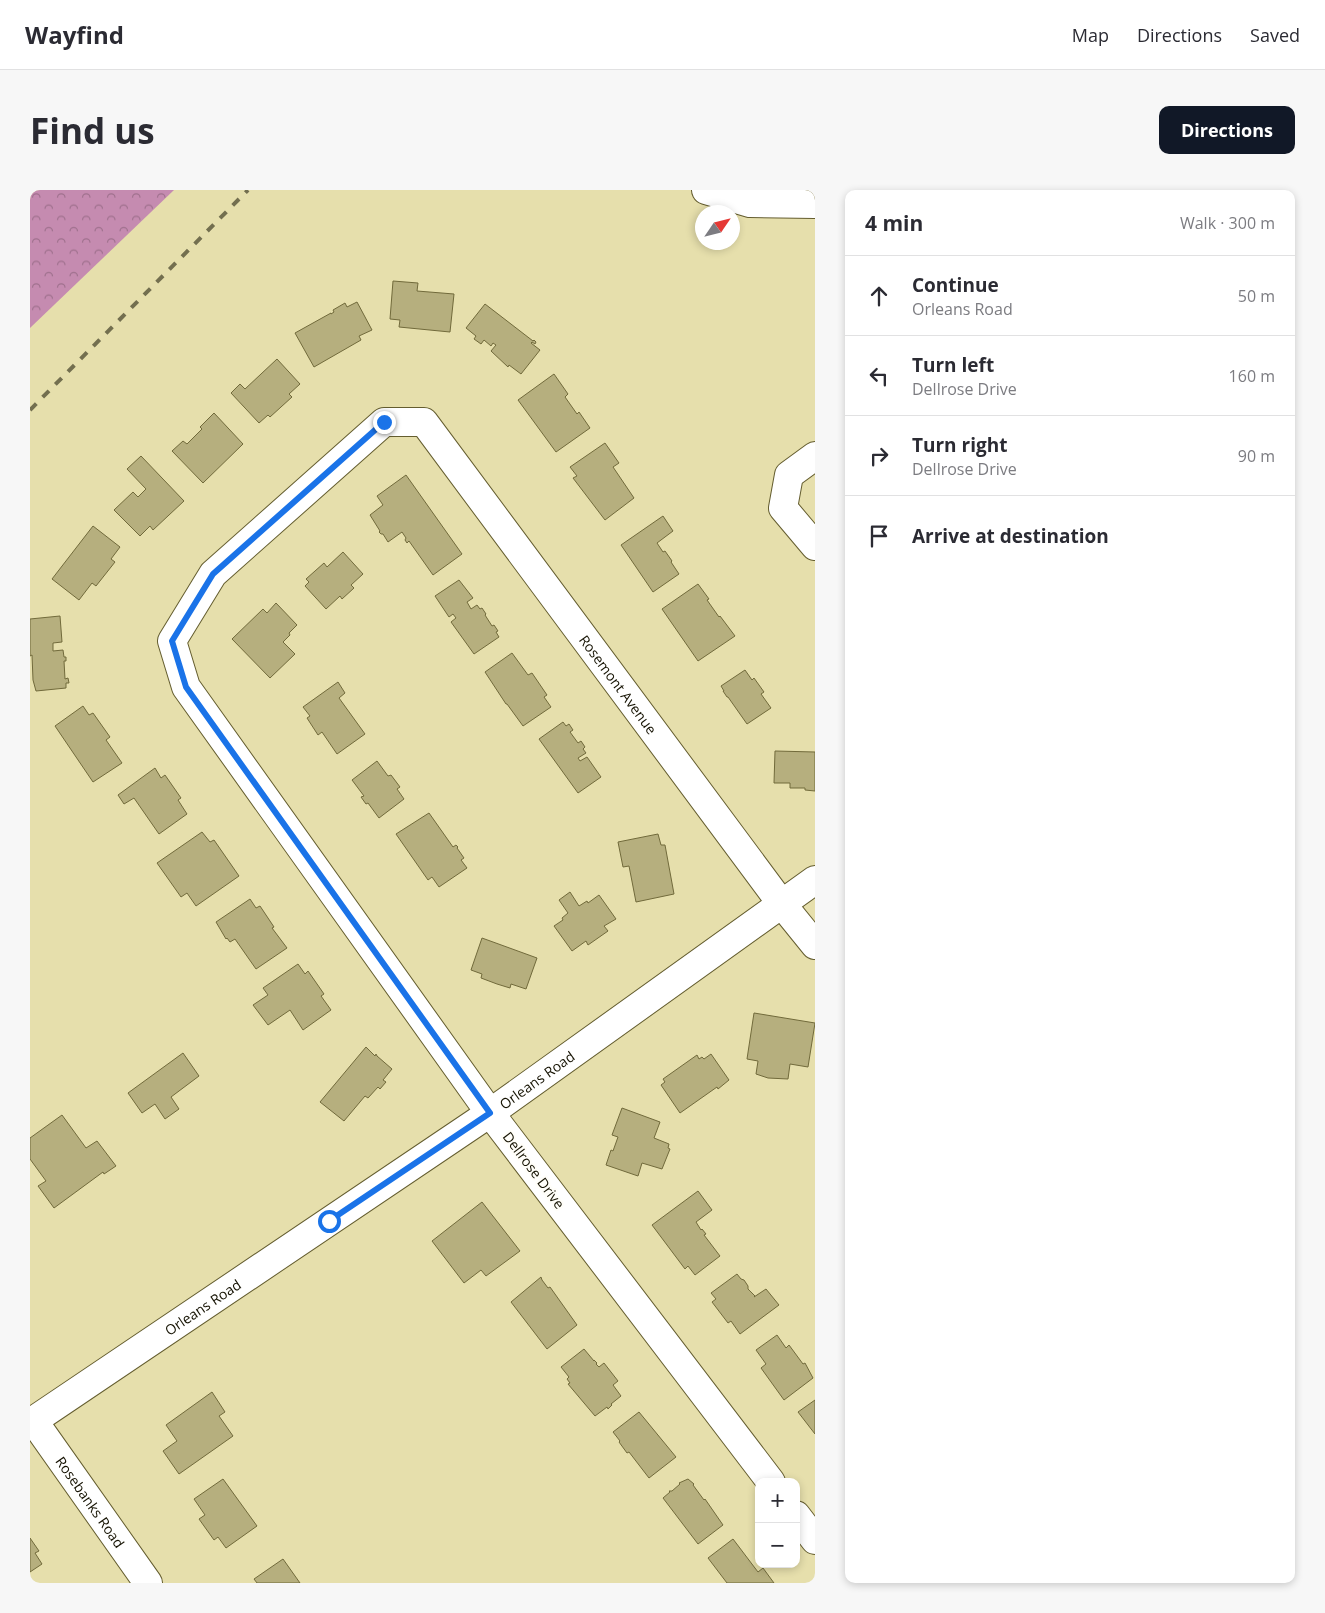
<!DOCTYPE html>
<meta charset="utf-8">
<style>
body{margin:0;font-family:"Open Sans",sans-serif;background:#f7f7f7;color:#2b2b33}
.controls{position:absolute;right:15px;bottom:15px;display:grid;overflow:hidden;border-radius:10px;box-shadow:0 2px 8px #0003}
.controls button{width:45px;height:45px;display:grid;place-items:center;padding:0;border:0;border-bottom:1px solid #e1e1e2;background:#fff;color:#2b2b33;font:25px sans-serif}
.compass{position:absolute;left:665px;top:15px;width:45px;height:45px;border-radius:50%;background:#fff;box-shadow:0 2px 8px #0003;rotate:55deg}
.stop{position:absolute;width:15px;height:15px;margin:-11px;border:4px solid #1a73e8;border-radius:50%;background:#fff}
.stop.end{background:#1a73e8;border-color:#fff;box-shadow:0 1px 5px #0008}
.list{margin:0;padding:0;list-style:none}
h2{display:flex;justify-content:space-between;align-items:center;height:65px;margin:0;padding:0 20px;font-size:21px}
h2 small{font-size:16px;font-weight:400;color:#7c7c81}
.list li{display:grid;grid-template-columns:32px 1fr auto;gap:15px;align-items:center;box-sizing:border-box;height:80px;padding:0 20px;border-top:1px solid #e1e1e2}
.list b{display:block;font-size:19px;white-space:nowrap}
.list p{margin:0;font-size:16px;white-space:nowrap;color:#7c7c81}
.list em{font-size:16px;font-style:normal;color:#7c7c81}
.icon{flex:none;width:28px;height:28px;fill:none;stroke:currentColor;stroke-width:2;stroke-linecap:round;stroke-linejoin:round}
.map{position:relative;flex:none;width:785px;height:1393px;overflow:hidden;border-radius:10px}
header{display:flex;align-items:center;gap:30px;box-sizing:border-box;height:70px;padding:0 25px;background:#fff;border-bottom:1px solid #e1e1e2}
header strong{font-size:24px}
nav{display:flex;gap:28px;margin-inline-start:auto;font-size:18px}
.intro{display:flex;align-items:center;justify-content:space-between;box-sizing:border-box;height:120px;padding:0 30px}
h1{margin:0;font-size:35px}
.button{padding:12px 22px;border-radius:10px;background:#111827;color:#fff;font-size:18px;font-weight:700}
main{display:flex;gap:30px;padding:0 30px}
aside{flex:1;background:#fff;border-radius:10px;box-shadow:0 2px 8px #0003}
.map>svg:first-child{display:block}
</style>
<header>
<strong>Wayfind</strong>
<nav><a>Map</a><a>Directions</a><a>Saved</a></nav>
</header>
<div class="intro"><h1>Find us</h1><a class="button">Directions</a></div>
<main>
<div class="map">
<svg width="785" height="1393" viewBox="0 0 785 1393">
<defs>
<pattern id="forest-crowns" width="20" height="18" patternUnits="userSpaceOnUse" patternTransform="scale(1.25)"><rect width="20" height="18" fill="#c58bb0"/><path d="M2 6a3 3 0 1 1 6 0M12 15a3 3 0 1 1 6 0" fill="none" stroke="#9f708d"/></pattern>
</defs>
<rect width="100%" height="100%" fill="#e6dfac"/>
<polygon fill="url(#forest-crowns)" points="0,0 144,0 0,138"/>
<g fill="#b6af7e" stroke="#716a3b">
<polygon points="363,91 388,93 387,101 424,104 420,142 369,137 370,130 360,129"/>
<polygon points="327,112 342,140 329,146 331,150 284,177 265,143 301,123 301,124 304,122 303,120 315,113 317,117"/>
<polygon points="455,114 503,151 504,150 506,152 505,154 502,152 501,153 510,160 491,184 479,175 478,177 461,161 466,155 463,153 461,156 454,150 451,154 444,149 446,146 436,138"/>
<polygon points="247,169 270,194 259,204 262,207 240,227 238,225 229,233 201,203 210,194 215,199"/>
<polygon points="524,184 538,204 535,207 547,224 549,222 560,238 526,262 488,210"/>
<polygon points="184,223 213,254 173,293 142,261 153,251 157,254 172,239 170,237"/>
<polygon points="575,253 589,273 583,277 604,308 575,330 543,288 547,286 540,277"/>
<polygon points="111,266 154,311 123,340 120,336 110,346 84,320 103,302 108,307 116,299 97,279"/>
<polygon points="376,285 432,364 403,385 379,351 377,353 375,350 376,348 372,342 358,352 353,344 351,344 349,342 350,341 340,325 353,315 347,306"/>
<polygon points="633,326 643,341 627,353 633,362 635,361 642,371 641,372 649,384 623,402 591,355"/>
<polygon points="63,336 90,357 81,369 85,372 66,396 62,393 49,410 22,389"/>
<polygon points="313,362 333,384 321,395 324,398 312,409 310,406 296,419 275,396 279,392 276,389 294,373 297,377"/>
<polygon points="429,390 443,408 437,412 441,419 447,415 450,419 452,418 456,424 455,425 462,436 464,435 468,441 466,442 469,447 444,464 421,432 426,428 423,424 419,427 405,406"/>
<polygon points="668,394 679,409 677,410 689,427 690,426 705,446 668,471 632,419"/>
<polygon points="246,413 267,435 259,443 260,445 253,452 265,464 240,488 202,449 233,419 237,423"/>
<polygon points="30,426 32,452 23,453 23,461 33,460 34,467 36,467 36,471 34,471 35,489 38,488 39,493 36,493 36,498 6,501 3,490 2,465 0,466 0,429"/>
<polygon points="482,463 498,485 502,483 517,505 514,507 521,517 493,536 477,514 476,514 455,482"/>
<polygon points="715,480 722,490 724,488 734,502 731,504 741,518 717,534 698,507 697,507 693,501 694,501 691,496"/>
<polygon points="308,492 315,503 309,508 335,544 307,564 292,542 288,545 277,528 280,526 273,517"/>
<polygon points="53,516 59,525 63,523 80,547 76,550 92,573 63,592 25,536"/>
<polygon points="533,532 536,536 539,534 543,540 540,542 548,553 551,551 555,557 553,559 556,563 548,568 550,571 557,567 571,587 548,603 509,549"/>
<polygon points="745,561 785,562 785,601 775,600 775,598 760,598 760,593 744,593"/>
<polygon points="347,571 358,586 361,585 370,597 367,599 374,609 349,628 338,613 336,614 331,607 334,606 322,590"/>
<polygon points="125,578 131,588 135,585 151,608 148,610 157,624 129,644 104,608 94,614 88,605"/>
<polygon points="399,623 423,657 426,655 428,657 427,658 434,668 431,670 437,678 409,697 402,687 398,690 366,644"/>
<polygon points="172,642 180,652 184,650 209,686 166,716 157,703 151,707 127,673"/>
<polygon points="628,644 631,655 635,655 644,704 606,712 599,676 593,677 588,652"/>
<polygon points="540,702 549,716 557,711 558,713 569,705 586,729 574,736 578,741 558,755 556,751 542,761 524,736 533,730 532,728 538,723 529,710"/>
<polygon points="220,709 226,718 230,716 244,737 242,738 257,758 226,779 205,749 200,752 197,748 196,749 186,732"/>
<polygon points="452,748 507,768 496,799 481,794 480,798 467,794 451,788 452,784 441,780"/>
<polygon points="268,774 275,784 278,781 294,804 291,806 301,820 273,840 260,820 238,835 223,815 238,805 233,798"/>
<polygon points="724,823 785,833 778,877 760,874 758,889 738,888 726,884 728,871 717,869"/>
<polygon points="336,857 345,866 346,864 347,866 362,879 353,890 356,892 350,899 348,897 338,908 335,906 314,931 290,912"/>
<polygon points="153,863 169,886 141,907 149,919 135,929 125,914 112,923 98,903"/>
<polygon points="681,864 699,890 688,899 687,897 650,923 631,895 635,892 633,889 667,865 669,869 672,867 674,869"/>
<polygon points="592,918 630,932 624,948 639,954 638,958 640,959 632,979 612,973 608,986 576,975 581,960 583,961 588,947 582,945"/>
<polygon points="32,925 56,958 67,951 86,976 74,984 73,982 24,1018 8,996 16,991 0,969 0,948"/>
<polygon points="668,1001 682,1020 666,1032 671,1040 672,1039 676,1044 674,1045 690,1066 665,1085 658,1076 655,1079 622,1035"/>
<polygon points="452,1012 490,1061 456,1086 451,1080 434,1093 402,1051"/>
<polygon points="707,1084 711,1089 714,1090 718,1096 718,1099 725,1106 724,1107 736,1099 749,1115 710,1144 701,1131 698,1133 682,1112 686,1109 681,1103"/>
<polygon points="511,1087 512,1090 518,1098 520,1097 547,1135 517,1159 481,1112"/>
<polygon points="747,1145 756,1158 759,1155 773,1174 775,1173 783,1188 754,1210 731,1178 736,1174 726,1160"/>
<polygon points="554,1159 564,1171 564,1170 567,1173 566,1174 569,1177 574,1173 588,1191 583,1195 591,1206 581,1214 582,1215 578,1219 577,1217 565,1226 538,1194 540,1193 537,1189 539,1187 531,1177"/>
<polygon points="182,1202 195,1222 189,1226 203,1246 149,1284 133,1261 147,1251 136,1235"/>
<polygon points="785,1210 785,1244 768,1222"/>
<polygon points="609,1222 646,1267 619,1288 599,1262 597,1263 589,1252 590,1251 583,1242"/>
<polygon points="193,1289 227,1336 196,1358 188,1347 184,1350 169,1329 175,1325 164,1309"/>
<polygon points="658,1289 664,1294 663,1295 674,1310 675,1309 693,1335 668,1354 633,1308 640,1302 639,1301 642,1301 650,1294 649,1293"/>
<polygon points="0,1348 9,1361 5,1363 12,1374 0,1382"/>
<polygon points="703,1349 728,1382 733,1378 744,1393 697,1393 678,1368"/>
<polygon points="253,1369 270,1393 227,1393 224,1389"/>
</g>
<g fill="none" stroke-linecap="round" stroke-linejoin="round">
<g stroke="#645d2f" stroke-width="30">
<g id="minor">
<polyline points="676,0 720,13 785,14"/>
<polyline points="785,266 759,285 753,318 785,356"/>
<path id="s1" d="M3,1230L118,1393"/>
<path id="s2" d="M0,1233L460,923L785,690"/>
<path id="s3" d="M741,1292L460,923L156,497L142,451L183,384L354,232H394L751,713L785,755"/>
<polyline points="766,1325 785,1350"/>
</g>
</g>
<use href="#minor" stroke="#fff" stroke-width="28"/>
<polyline stroke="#736f4f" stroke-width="4" stroke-dasharray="9 9" stroke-linecap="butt" points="0,220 218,0"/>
</g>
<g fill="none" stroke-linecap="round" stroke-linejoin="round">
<polyline stroke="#1a73e8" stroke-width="6" points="299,1031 460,923 156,497 142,451 183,384 354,232"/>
</g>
<g text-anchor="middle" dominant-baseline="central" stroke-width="4.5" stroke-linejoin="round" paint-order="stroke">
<g font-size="14" fill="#151202" stroke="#fffef9">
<text stroke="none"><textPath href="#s3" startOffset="1709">Rosemont Avenue</textPath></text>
<text stroke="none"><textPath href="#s2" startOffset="612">Orleans Road</textPath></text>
<text transform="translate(504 980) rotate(53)">Dellrose Drive</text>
<text stroke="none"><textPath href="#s2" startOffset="208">Orleans Road</textPath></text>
<text stroke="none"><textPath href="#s1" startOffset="100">Rosebanks Road</textPath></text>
</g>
</g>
</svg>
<div class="controls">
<button>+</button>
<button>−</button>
</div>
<svg class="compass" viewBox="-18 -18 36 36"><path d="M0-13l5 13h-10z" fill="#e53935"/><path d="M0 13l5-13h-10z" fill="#7c7c81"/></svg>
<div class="stop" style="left:299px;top:1031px"></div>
<div class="stop end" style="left:354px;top:232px"></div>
</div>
<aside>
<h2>4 min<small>Walk · 300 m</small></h2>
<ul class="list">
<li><svg class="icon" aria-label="ahead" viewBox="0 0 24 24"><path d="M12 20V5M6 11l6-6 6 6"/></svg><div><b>Continue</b><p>Orleans Road</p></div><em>50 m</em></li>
<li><svg class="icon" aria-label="left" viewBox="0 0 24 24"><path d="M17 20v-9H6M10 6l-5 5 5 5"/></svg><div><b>Turn left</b><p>Dellrose Drive</p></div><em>160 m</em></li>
<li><svg class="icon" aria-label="right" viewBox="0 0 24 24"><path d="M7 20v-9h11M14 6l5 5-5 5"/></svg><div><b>Turn right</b><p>Dellrose Drive</p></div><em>90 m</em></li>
<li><svg class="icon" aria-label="arrive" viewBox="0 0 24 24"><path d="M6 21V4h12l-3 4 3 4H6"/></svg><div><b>Arrive at destination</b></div></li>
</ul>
</aside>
</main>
